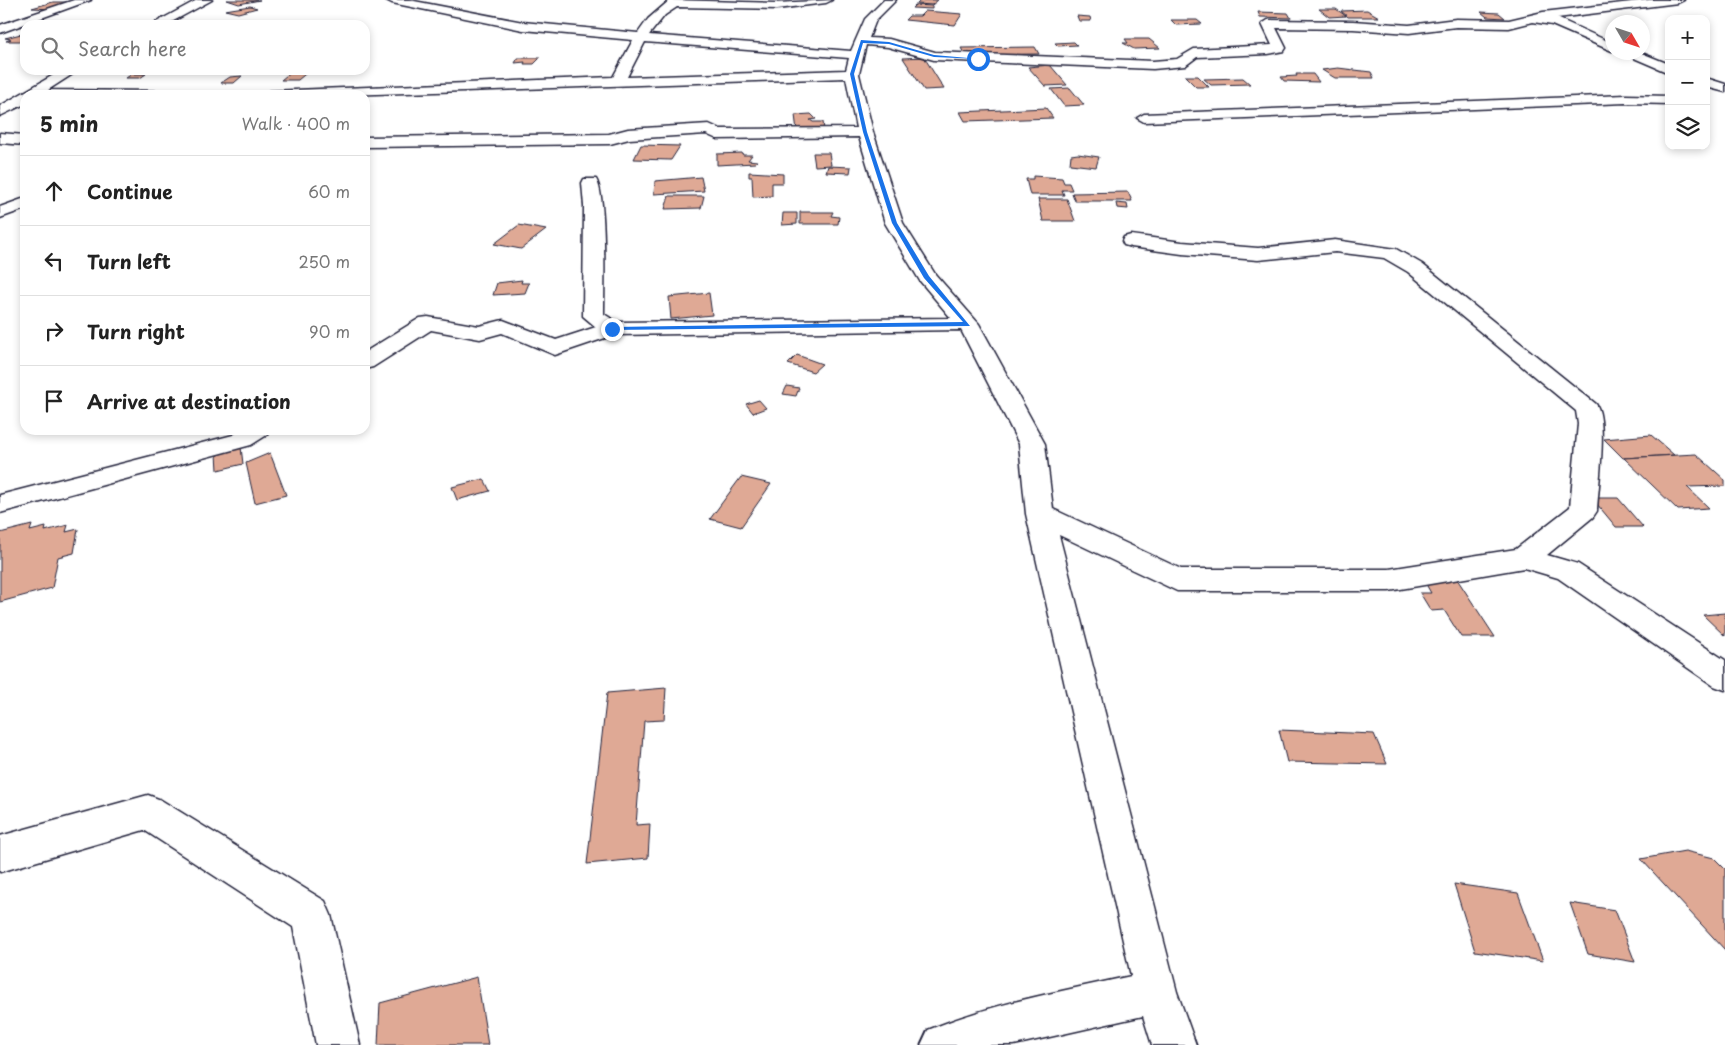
<!DOCTYPE html>
<meta charset="utf-8">
<style>
body{margin:0;font-family:"Playpen Sans",sans-serif;background:#f6f6f6;color:#222}
.controls{position:absolute;right:15px;top:15px;display:grid;overflow:hidden;border-radius:10px;box-shadow:0 2px 8px #0003}
.controls button{width:45px;height:45px;display:grid;place-items:center;padding:0;border:0;border-bottom:1px solid #e0e0e0;background:#fff;color:#222;font:25px sans-serif}
.compass{position:absolute;left:1605px;top:15px;width:45px;height:45px;border-radius:50%;background:#fff;box-shadow:0 2px 8px #0003;rotate:129deg}
.stop{position:absolute;width:15px;height:15px;margin:-11px;border:4px solid #1a73e8;border-radius:50%;background:#fff}
.stop.end{background:#1a73e8;border-color:#fff;box-shadow:0 1px 5px #0008}
.list{margin:0;padding:0;list-style:none}
h2{display:flex;justify-content:space-between;align-items:center;height:65px;margin:0;padding:0 20px;font-size:21px}
h2 small{font-size:16px;font-weight:400;color:#767676}
.list li{display:grid;grid-template-columns:32px 1fr auto;gap:15px;align-items:center;box-sizing:border-box;height:70px;padding:0 20px;border-top:1px solid #e0e0e0}
.list b{display:block;font-size:19px;white-space:nowrap}
.list em{font-size:16px;font-style:normal;color:#767676}
.icon{flex:none;width:28px;height:28px;fill:none;stroke:currentColor;stroke-width:2;stroke-linecap:round;stroke-linejoin:round}
.map{position:relative;flex:none;width:1725px;height:1045px;overflow:hidden}
.search{position:absolute;background:#fff;box-shadow:0 2px 8px #0003;left:20px;top:20px;width:350px;height:55px;display:flex;align-items:center;gap:12px;box-sizing:border-box;padding:0 18px;border-radius:15px;color:#767676;font-size:19px}
.panel{position:absolute;background:#fff;box-shadow:0 2px 8px #0003;left:20px;top:90px;width:350px;height:345px;border-radius:15px}
.map>svg:first-child{display:block}
</style>
<div class="map">
<svg width="1725" height="1045" viewBox="0 0 1725 1045">
<rect width="100%" height="100%" fill="#fff"/>
<filter id="ink" filterUnits="userSpaceOnUse"><feTurbulence type="fractalNoise" baseFrequency=".02" numOctaves="2"/><feDisplacementMap in="SourceGraphic" scale="10" xChannelSelector="R" yChannelSelector="G"/><feConvolveMatrix kernelMatrix="1 2 1 2 8 2 1 2 1" color-interpolation-filters="sRGB"/></filter>
<g filter="url(#ink)">
<g fill="#dfa995" stroke="#22223b">
<polygon points="227,0 260,0 239,4"/>
<polygon points="921,0 938,0 932,5 917,4"/>
<polygon points="53,2 68,2 51,9 32,8"/>
<polygon points="915,5 932,6 932,9 912,8"/>
<polygon points="250,6 257,8 238,13 225,10"/>
<polygon points="1319,9 1336,9 1346,16 1329,17"/>
<polygon points="1367,10 1379,17 1348,17 1341,11"/>
<polygon points="925,11 962,14 955,25 905,20 909,16 920,16"/>
<polygon points="1258,12 1288,13 1291,18 1260,17"/>
<polygon points="1481,12 1499,13 1505,18 1487,17"/>
<polygon points="1077,16 1090,17 1091,21 1079,21"/>
<polygon points="1171,20 1197,20 1202,24 1176,25"/>
<polygon points="21,34 25,34 25,41 6,41 11,39 5,38"/>
<polygon points="1125,39 1149,39 1160,48 1134,49 1123,43 1128,43"/>
<polygon points="1074,42 1077,45 1058,46 1055,43"/>
<polygon points="1035,47 1039,54 965,55 961,48"/>
<polygon points="924,57 944,89 924,90 903,58"/>
<polygon points="518,58 540,58 534,64 524,64 525,62 515,63"/>
<polygon points="1050,65 1067,85 1045,86 1028,67"/>
<polygon points="1338,68 1371,72 1374,78 1335,78 1322,70"/>
<polygon points="293,70 310,70 298,80 281,80"/>
<polygon points="132,74 146,74 140,78 126,78"/>
<polygon points="1296,74 1313,74 1319,82 1284,81 1281,77 1297,76"/>
<polygon points="242,76 234,83 221,83 230,77"/>
<polygon points="1185,76 1198,76 1209,87 1196,87"/>
<polygon points="1243,78 1250,84 1211,85 1204,79"/>
<polygon points="1070,88 1084,105 1064,106 1051,89"/>
<polygon points="1046,108 1053,118 965,121 960,112"/>
<polygon points="811,114 816,119 810,120 813,122 823,122 824,130 797,131 795,115"/>
<polygon points="641,145 680,146 671,160 634,159"/>
<polygon points="742,153 743,155 752,155 748,160 757,161 755,163 717,165 717,154"/>
<polygon points="813,153 829,153 831,165 815,166"/>
<polygon points="1078,154 1099,157 1096,167 1070,164 1071,155"/>
<polygon points="828,166 851,167 850,173 826,172"/>
<polygon points="749,172 783,174 783,183 772,183 772,196 753,197 752,177 749,177"/>
<polygon points="1033,176 1062,178 1064,183 1069,183 1072,190 1062,190 1064,195 1030,195 1026,179 1033,179"/>
<polygon points="701,177 704,191 654,194 655,181"/>
<polygon points="1128,192 1132,201 1075,201 1072,193"/>
<polygon points="669,196 704,196 701,208 665,209"/>
<polygon points="1038,199 1067,199 1075,221 1043,221"/>
<polygon points="1116,203 1127,204 1128,209 1117,208"/>
<polygon points="800,212 833,212 831,216 839,217 838,224 800,224"/>
<polygon points="783,213 797,213 797,224 782,225"/>
<polygon points="519,225 546,230 521,249 494,244"/>
<polygon points="522,280 521,283 529,283 525,293 493,295 497,283"/>
<polygon points="709,293 712,315 671,319 669,297"/>
<polygon points="797,355 822,364 813,372 788,364"/>
<polygon points="787,386 799,388 796,396 783,394"/>
<polygon points="759,400 766,408 753,413 746,404"/>
<polygon points="1651,435 1674,455 1623,458 1604,439"/>
<polygon points="241,447 243,464 218,470 217,454"/>
<polygon points="270,453 286,495 255,503 246,463"/>
<polygon points="1696,454 1725,480 1725,486 1687,487 1709,508 1678,510 1624,458"/>
<polygon points="741,477 771,484 741,527 710,519"/>
<polygon points="484,479 490,491 457,500 452,487"/>
<polygon points="1592,498 1618,498 1643,527 1616,527"/>
<polygon points="32,525 30,531 46,527 45,531 68,525 66,532 78,529 74,553 58,557 52,588 0,602 0,533"/>
<polygon points="1423,579 1457,579 1495,637 1461,637 1444,610 1431,611 1420,593 1431,593"/>
<polygon points="1725,613 1725,636 1703,615"/>
<polygon points="666,688 664,720 644,721 636,825 650,824 648,858 587,864 607,693"/>
<polygon points="1279,730 1374,734 1387,764 1287,762"/>
<polygon points="1685,851 1714,858 1725,869 1725,950 1641,859"/>
<polygon points="1454,884 1518,893 1543,961 1475,951"/>
<polygon points="1570,903 1615,910 1635,962 1588,954"/>
<polygon points="477,977 488,1045 378,1045 380,1003"/>
</g>
<g fill="none" stroke-linecap="round" stroke-linejoin="round">
<g stroke="#22223b" stroke-width="3">
<g id="minor">
<polygon points="74,0 91,0 0,33 0,25"/>
<polygon points="197,0 212,0 166,25 151,25"/>
<path d="M386,0H409L523,22L638,33L648,19L670,0L777,3L832,0L826,3L777,9L677,7L665,15L649,35L851,51L865,19L884,0H896L876,20L869,38L889,39L935,52L1153,61L1177,59L1194,49L1272,45L1262,24L1268,20L1353,21L1409,25L1456,19L1509,20L1543,12L1649,0H1684L1678,3L1557,18L1612,43V51L1552,25L1533,22L1509,28L1456,27L1409,33L1353,29L1276,28L1286,48L1284,51L1268,54L1197,57L1185,66L1153,69L934,60L888,47L866,45L859,74L873,132L903,223L935,274L979,324L1045,444L1053,509L1181,569H1389L1516,549L1570,507L1578,424L1576,411L1408,272L1384,258L1335,252L1258,260L1182,254L1131,247L1124,245L1122,241L1124,237L1131,235L1182,242L1258,248L1335,240L1396,249L1422,264L1596,404C1608,420 1598,488 1597,511L1593,517L1547,555L1578,564L1725,660V690L1714,686L1558,578L1524,568L1389,591H1177L1059,535L1177,992L1196,1045H1152L1143,1016L1014,1045H921L928,1030C992,1003 1063,991 1131,976L1026,514L1019,444L961,330L614,335L555,355L502,333L480,339L431,330L373,367L365,369V352L420,318L428,317L479,326L503,320L556,340L596,327L583,316L584,206L582,183L584,179H596C607,196 604,289 604,314L617,322L951,318L920,281L885,223L859,137L717,139L706,134L629,139L610,144L365,147V137L609,134L628,129L709,124L720,129L856,128L846,78L347,95H263L270,91L613,77L633,40L523,30L392,3ZM645,42L849,58L846,70L627,77Z"/>
<polygon points="1620,52 1639,52 1669,64 1669,73"/>
<polygon points="62,70 79,70 48,90 155,91 162,95 25,95 25,104 0,116 0,106"/>
<polygon points="1706,78 1725,84 1725,92 1706,87"/>
<polygon points="1626,95 1669,96 1669,104 1626,103 1144,122 1137,118 1144,114"/>
<polygon points="0,133 25,135 25,145 0,143"/>
<polygon points="25,198 25,209 0,218 0,207"/>
<polygon points="241,430 270,430 267,435 251,445 0,513 0,495 233,435"/>
<polygon points="148,795 161,800 325,901 331,915 360,1045 316,1045 293,927 144,830 0,872 0,836"/>
</g>
</g>
<use href="#minor" fill="#fff" fill-rule="evenodd"/>
</g>
</g>
<polygon fill="#1a73e8" points="861,40 889,42 934,55 980,59 934,57 889,44 863,43 854,74 867,132 897,223 929,276 970,326 610,330 612,327 963,322 924,278 892,223 863,132 850,74"/>
</svg>
<div class="controls">
<button>+</button>
<button>−</button>
<button><svg class="icon" aria-label="layers" viewBox="0 0 24 24"><path d="M12 4l9 5-9 5-9-5zM3 14l9 5 9-5"/></svg></button>
</div>
<svg class="compass" viewBox="-18 -18 36 36"><path d="M0-13l5 13h-10z" fill="#e53935"/><path d="M0 13l5-13h-10z" fill="#767676"/></svg>
<div class="stop" style="left:978px;top:59px"></div>
<div class="stop end" style="left:612px;top:329px"></div>
<div class="search"><svg class="icon" aria-label="search" viewBox="0 0 24 24"><circle cx="10" cy="10" r="6"/><path d="M15 15l6 6"/></svg>Search here</div>
<section class="panel">
<h2>5 min<small>Walk · 400 m</small></h2>
<ul class="list">
<li><svg class="icon" aria-label="ahead" viewBox="0 0 24 24"><path d="M12 20V5M6 11l6-6 6 6"/></svg><div><b>Continue</b></div><em>60 m</em></li>
<li><svg class="icon" aria-label="left" viewBox="0 0 24 24"><path d="M17 20v-9H6M10 6l-5 5 5 5"/></svg><div><b>Turn left</b></div><em>250 m</em></li>
<li><svg class="icon" aria-label="right" viewBox="0 0 24 24"><path d="M7 20v-9h11M14 6l5 5-5 5"/></svg><div><b>Turn right</b></div><em>90 m</em></li>
<li><svg class="icon" aria-label="arrive" viewBox="0 0 24 24"><path d="M6 21V4h12l-3 4 3 4H6"/></svg><div><b>Arrive at destination</b></div></li>
</ul>
</section>
</div>
